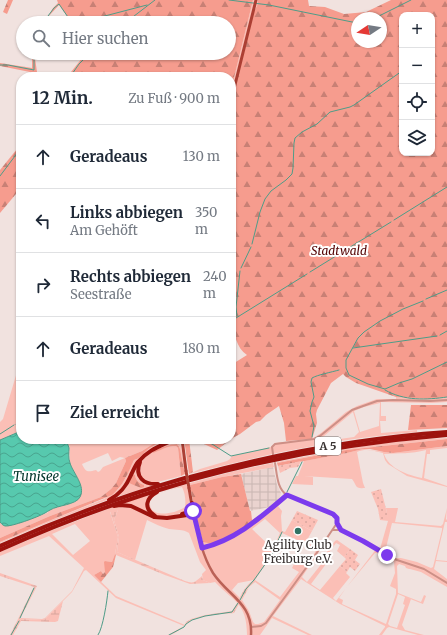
<!DOCTYPE html>
<html lang="de">
<meta charset="utf-8">
<style>
body{margin:0;font-family:Merriweather,serif;background:#f6f6f7;color:#1f2937}
.controls{position:absolute;right:12px;top:12px;display:grid;overflow:hidden;border-radius:8px;box-shadow:0 1px 3px #0004}
.controls button{width:36px;height:36px;display:grid;place-items:center;padding:0;border:0;border-bottom:1px solid #e0e1e3;background:#fff;color:#1f2937;font:20px sans-serif}
.compass{position:absolute;left:351px;top:12px;width:36px;height:36px;border-radius:50%;background:#fff;box-shadow:0 1px 3px #0004;rotate:258deg}
.stop{position:absolute;width:12px;height:12px;margin:-9px;border:3px solid #7c3aed;border-radius:50%;background:#fff}
.stop.end{background:#7c3aed;border-color:#fff;box-shadow:0 1px 4px #0008}
.list{margin:0;padding:0;list-style:none}
h2{display:flex;justify-content:space-between;align-items:center;height:52px;margin:0;padding:0 16px;font-size:17px}
h2 small{font-size:13px;font-weight:400;color:#747a83}
.list li{display:grid;grid-template-columns:26px 1fr auto;gap:12px;align-items:center;box-sizing:border-box;height:64px;padding:0 16px;border-top:1px solid #e0e1e3}
.list b{display:block;font-size:15px;white-space:nowrap}
.list p{margin:0;font-size:13px;white-space:nowrap;color:#747a83}
.list em{font-size:13px;font-style:normal;color:#747a83}
.icon{flex:none;width:22px;height:22px;fill:none;stroke:currentColor;stroke-width:2;stroke-linecap:round;stroke-linejoin:round}
.map{position:relative;flex:none;width:447px;height:635px;overflow:hidden}
.search{position:absolute;background:#fff;box-shadow:0 1px 3px #0004;left:16px;top:16px;width:220px;height:44px;display:flex;align-items:center;gap:10px;box-sizing:border-box;padding:0 14px;border-radius:22px;color:#747a83;font-size:15px}
.panel{position:absolute;background:#fff;box-shadow:0 1px 3px #0004;left:16px;top:72px;width:220px;height:372px;border-radius:16px}
.map>svg:first-child{display:block}
</style>
<div class="map">
<svg width="447" height="635" viewBox="0 0 447 635">
<defs>
<pattern id="industrial-grid" width="8" height="8" patternUnits="userSpaceOnUse"><rect width="8" height="8" fill="#ead3cf"/><path d="M0 4h8M4 0v8" fill="none" stroke="#c9b6b2"/></pattern>
<pattern id="forest-firs" width="22" height="20" patternUnits="userSpaceOnUse"><rect width="22" height="20" fill="#f69c8e"/><path d="M5 1l3.5 6h-7zM16 11l3.5 6h-7z" fill="#c88075"/></pattern>
<pattern id="wetland-marsh" width="20" height="14" patternUnits="userSpaceOnUse"><rect width="20" height="14" fill="#fbbfb6"/><path d="M1 5h8M5 5V1M11 12h8M15 12V8" fill="none" stroke="#d8a59d"/></pattern>
<pattern id="garden-dots" width="8" height="8" patternUnits="userSpaceOnUse"><rect width="8" height="8" fill="#fbbfb6"/><path d="M2 2h.1M6 6h.1" fill="none" stroke="#d8a59d" stroke-width="1.8" stroke-linecap="round"/></pattern>
<pattern id="water-waves" width="16" height="10" patternUnits="userSpaceOnUse"><rect width="16" height="10" fill="#57c9ae"/><path d="M0 5q4-4 8 0t8 0" fill="none" stroke="#49a48e"/></pattern>
</defs>
<rect width="100%" height="100%" fill="#f1e2df"/>
<polygon fill="url(#industrial-grid)" points="273,467 277,485 281,493 279,500 270,507 250,511 241,474"/>
<g fill="#fbbfb6" fill-rule="evenodd">
<polygon points="253,0 258,0 257,6 254,11 231,103 231,90"/>
<polygon points="21,360 21,431 0,440 0,422 3,419 17,372"/>
<path d="M396,397L430,399L447,397V402L432,403L381,402V416H386V421H380L381,433L417,430V432C382,435 348,439 314,446C272,453 230,464 189,474L200,469L227,461L230,459L232,456L271,447L275,443L312,439L321,433L346,412L357,406L377,399H396ZM380,403L379,426L360,432L354,411L364,407ZM353,412L359,432L354,437L318,442L317,440L324,436Z"/>
<path d="M447,438V439L346,450L277,463V462C333,451 390,440 447,438Z"/>
<path d="M66,439H161L142,451L125,458L126,461L116,483L111,489L101,497L50,516L0,538V522L2,525L10,526L47,513L51,509L75,502L80,484L70,464L69,446ZM108,453L112,461L120,457L125,458L103,467L100,471L98,472L96,470C88,472 86,473 82,464Z"/>
<path d="M169,439H172L154,446L142,456L126,484L112,498L42,525L0,543V542L44,523L104,499L117,491L125,479L134,460C140,459 142,453 147,450C154,445 161,441 169,439Z"/>
<path d="M171,444H179L181,446L185,471C182,463 182,452 177,444L162,447L154,453C161,449 168,446 176,446L178,448L181,476L154,483L143,479L140,473L141,462L143,459L152,452L166,445Z"/>
<path d="M447,446V448L430,450V454H427L424,478L447,486V487L407,476L388,464L385,460L383,453C374,451 366,448 357,452L363,483L365,488C354,489 357,485 352,479L304,476L313,477V485L292,484L296,476H298L304,461L347,453L363,449L384,452L393,453ZM426,450L422,478C408,475 389,469 384,454C399,453 411,454 426,450Z"/>
<polygon points="273,463 274,467 222,477 190,485 190,483 235,471"/>
<path d="M137,466L138,472L151,486L116,497L129,483L144,485C139,483 136,481 135,475L133,474Z"/>
<path d="M187,484C189,494 191,502 186,511C179,514 167,518 159,516C155,515 153,512 150,510L149,502L154,495ZM182,487C185,493 186,500 185,507C177,513 152,519 150,505C149,502 151,500 153,497C161,491 173,489 182,487Z"/>
<polygon points="150,494 149,497 150,513 122,504"/>
<path d="M280,502L281,503L278,506L282,511L281,516L282,531L285,532L292,520L312,531L306,542L320,550L302,577L307,582L323,562L321,560L335,541L337,540L350,549L344,557L337,551L340,545L336,543L323,561L326,564L311,584L320,590L340,566L347,572L346,573L350,577L333,598L336,601L377,548L380,549L388,521L386,508H398L395,522L441,526L443,524L447,508L446,519L447,520V522H445L436,560L447,561V562L436,561L434,569L447,579V587L421,572L410,569H409L406,568L405,566L399,564L397,566L398,593L421,602L424,595L426,596L423,604L408,598L411,599L402,625L405,630L424,635H418L389,627L387,628L382,635H379L385,627V626L340,604L301,579L273,616L312,635H308L272,618L260,635H247C247,603 234,602 215,582L210,583L203,580L202,574L206,570L200,562L189,533C183,529 176,530 169,529C161,527 155,524 147,520L135,560L117,552L119,537L114,520L118,510L110,512L118,537L115,554L112,562L105,561V572L103,574L101,571L94,575L116,596L185,625L184,626L116,598L86,570L84,571L72,592L44,620L20,619L21,618L42,619L45,618L72,591L84,568L49,536L0,556V552L50,531L113,507H127L134,508L158,519L165,520L190,516L192,517L193,519L197,518L203,542L255,520L263,513L265,515ZM265,519L280,533L273,549L252,529ZM392,523L442,528V530L433,567L431,568L417,562L401,558H396L385,552ZM75,524L90,541L73,555L52,534ZM282,533L317,549L306,566L298,563L296,565L294,564L292,568L299,572L280,597L255,580L254,581L255,582L280,600L264,622L258,624H255L253,622L249,611L242,600L232,590L238,583L254,580L270,556ZM375,553H377L394,562L395,573L390,586L396,589V594L386,624L342,604L343,600L339,598L346,588ZM398,594L405,597L403,604L405,605L397,628L390,626L388,624Z"/>
</g>
<g fill="url(#forest-firs)" fill-rule="evenodd">
<polygon points="8,0 13,0 7,14 3,12"/>
<polygon points="57,0 253,0 231,90 231,77 67,77 83,57 79,53 229,53 229,23 72,23 59,5 48,17 53,8 58,3"/>
<path d="M258,0H308L309,6L325,7L344,14L366,12L391,0H447V397L430,399L396,397L356,383L346,377L343,374L331,383L317,410L316,414L317,423L312,439L286,441L284,423L279,406L266,415L260,421L256,422L240,434L231,439V365L247,355C236,348 234,333 233,321H231V103L254,11L257,6ZM402,15H432V153H402ZM357,18H381V42H357Z"/>
<polygon points="35,58 37,72 35,77 33,77 30,72 0,66 0,63 32,68 32,59"/>
<polygon points="21,144 21,188 0,213 0,170"/>
<polygon points="411,405 447,405 447,428 408,430"/>
<path d="M161,439H169C162,441 156,444 150,448C145,451 140,459 134,460C128,473 123,486 112,495L44,523L0,542V538L50,516L101,497L111,489L116,483L126,461L125,458L142,451Z"/>
<polygon points="184,439 189,439 193,472 189,474"/>
<polygon points="193,439 231,439 217,450"/>
<polygon points="447,439 447,446 393,453 384,452 370,449 363,449 347,453 278,466 277,463 346,450"/>
<path d="M177,444L180,449L185,474L181,476L178,448L176,446C165,446 161,451 152,453C160,447 168,445 177,444Z"/>
<path d="M133,474L135,475C136,481 139,483 144,485V487L141,488L129,483Z"/>
<polygon points="241,474 250,511 251,511 252,520 263,513 255,520 235,534 213,544 203,542 195,512 190,485 222,477"/>
<polygon points="115,554 116,555 113,567 101,582 94,575 101,571 103,574 105,572 104,562 105,561 112,562"/>
</g>
<g fill="url(#wetland-marsh)">
<path d="M113,510H118L114,520L119,537L117,552L185,581C194,584 195,582 202,576L203,580L210,583L190,584L165,575L116,555L115,554L118,537L110,511Z"/>
<path d="M283,533L271,556L255,580V582L249,587L242,600L240,597C243,591 248,583 254,580L270,556Z"/>
<polygon points="0,573 37,586 20,619 44,620 63,601 58,621 55,622 21,621 13,635 10,635 34,587 0,576"/>
<path d="M237,603L239,604L234,613C220,614 205,615 192,620C184,624 179,634 168,635L184,626L186,622L191,619L205,615L232,611Z"/>
</g>
<g fill="url(#garden-dots)">
<polygon points="301,461 298,467 290,468 280,473 278,466"/>
<polygon points="381,489 389,521 380,520 378,509 371,492"/>
<polygon points="297,511 318,520 312,531 292,520"/>
<polygon points="350,549 358,555 355,560 360,564 355,571 350,567 347,572 340,566 346,559 344,557"/>
</g>
<path fill="url(#water-waves)" stroke="#4e9c88" d="M21,431V439H66C67,442 68,445 69,448C69,452 68,458 70,463C73,473 86,486 80,497C76,505 58,505 50,510C48,511 47,512 45,513C38,517 11,527 5,526C2,525 2,524 0,522V440Z"/>
<g fill="none" stroke-linecap="round" stroke-linejoin="round">
<g stroke="#4e9c88" stroke-width="1">
<polyline points="229,0 269,5 357,23"/>
<polyline points="375,18 411,0"/>
<polyline points="45,20 54,8 59,4 72,23"/>
<polyline points="42,23 43,22"/>
<polyline points="78,23 147,5"/>
<polyline points="125,23 155,0"/>
<polyline points="0,65 8,65 34,70 34,53"/>
<polyline points="70,77 79,64 90,53"/>
<polyline points="0,176 21,148"/>
<polyline points="394,220 447,187"/>
<polyline points="252,244 260,212 265,199 271,191 286,180 292,174 293,168 294,143 295,138 302,132 317,124 330,112 350,107 354,105 402,71"/>
<polyline points="347,249 391,222"/>
<polyline points="241,268 251,247"/>
<polyline points="310,272 344,251"/>
<polyline points="426,299 447,290"/>
<polyline points="423,301 403,309 380,321 364,332 358,338 346,360 346,368 349,375 368,384 385,389 399,383 412,379 447,362"/>
<polyline points="237,316 236,307 240,271"/>
<polyline points="236,318 307,274"/>
<polyline points="231,320 233,319"/>
<polyline points="440,335 447,331"/>
<polyline points="353,348 437,336"/>
<path d="M385,390C404,401 426,400 447,397"/>
<polyline points="16,424 21,420"/>
<polyline points="0,434 14,425"/>
<path d="M312,437L314,426L310,411L312,402L314,397L311,382L312,378C317,375 332,372 339,370"/>
<polyline points="198,439 212,444 231,456 269,448"/>
<polyline points="287,492 302,462"/>
<polyline points="254,580 271,556 282,532"/>
<polyline points="240,600 246,589 254,580"/>
<polyline points="20,618 34,588"/>
<polyline points="11,635 19,621"/>
<path d="M98,635C103,628 107,601 108,591"/>
<polyline points="169,635 184,627 186,624 192,620 205,616 232,612 238,603"/>
</g>
<g stroke="#cd8f86" stroke-width="2">
<polyline points="273,454 272,447 275,444 314,439 320,436 352,410 377,401 393,400 430,401 447,400"/>
<path d="M275,463C277,474 277,489 287,495L320,508L335,515L337,518V523L341,530"/>
<polyline points="333,530 341,530 363,541 387,555 397,560 424,569 447,583"/>
<path d="M202,548C239,538 258,518 287,495"/>
<polyline points="251,627 261,626 266,623 314,557 337,523"/>
</g>
<path stroke="#bb6257" stroke-width="2.5" d="M194,514C198,534 202,555 213,573C228,596 253,603 251,635"/>
<g stroke="#ac3f33" stroke-width="3">
<polyline points="231,101 256,0"/>
<polyline points="182,439 186,471"/>
<polyline points="189,488 193,512"/>
</g>
<g stroke="#9d130e" stroke-width="4">
<polyline points="170,442 182,442"/>
<path d="M140,462C134,477 144,485 158,484"/>
<path d="M190,477C274,454 360,438 447,432"/>
<path d="M190,480C274,457 360,442 447,435"/>
<path d="M109,500C120,494 126,487 131,475C133,471 135,466 138,462C149,449 161,446 175,439"/>
<polyline points="114,506 120,505 131,506 154,517 167,518 194,514"/>
<polyline points="187,512 192,503"/>
<polyline points="182,514 193,511"/>
<path d="M155,516C143,508 146,498 157,492"/>
<path d="M0,546C60,519 122,496 185,478"/>
<path d="M0,550C60,523 122,500 186,482"/>
</g>
<polyline stroke="#ac3f33" stroke-width="3" points="186,471 189,488"/>
</g>
<g fill="none" stroke-linecap="round" stroke-linejoin="round">
<path stroke="#7c3aed" stroke-width="5" d="M193,511L202,548C236,540 261,517 287,495L333,514L337,518V523L341,530L363,541L387,555"/>
</g>
<circle fill="#317363" stroke="#fff" stroke-width="1.5" cx="298" cy="531" r="4"/>
<g text-anchor="middle" dominant-baseline="central" stroke-width="4" stroke-linejoin="round" paint-order="stroke">
<rect fill="#fff" stroke="#74706f" stroke-width="1" x="315" y="437" width="26" height="18" rx="3"/>
<g font-size="11" font-weight="bold" fill="#383231">
<text x="328" y="446">A 5</text>
</g>
<g font-size="12" font-style="italic" fill="#540202" stroke="#fff">
<text x="339" y="250">Stadtwald</text>
</g>
<g font-size="12" fill="#383231" stroke="#fff">
<text x="298" y="544">Agility Club<tspan x="298" dy="14">Freiburg e.V.</tspan></text>
</g>
<g font-size="13" font-style="italic" fill="#00342a" stroke="#fff">
<text x="36" y="476">Tunisee</text>
</g>
</g>
</svg>
<div class="controls">
<button>+</button>
<button>−</button>
<button><svg class="icon" aria-label="locate" viewBox="0 0 24 24"><circle cx="12" cy="12" r="6"/><path d="M12 2v4M12 18v4M2 12h4M18 12h4"/></svg></button>
<button><svg class="icon" aria-label="layers" viewBox="0 0 24 24"><path d="M12 4l9 5-9 5-9-5zM3 14l9 5 9-5"/></svg></button>
</div>
<svg class="compass" viewBox="-18 -18 36 36"><path d="M0-13l5 13h-10z" fill="#e53935"/><path d="M0 13l5-13h-10z" fill="#747a83"/></svg>
<div class="stop" style="left:193px;top:511px"></div>
<div class="stop end" style="left:387px;top:555px"></div>
<div class="search"><svg class="icon" aria-label="search" viewBox="0 0 24 24"><circle cx="10" cy="10" r="6"/><path d="M15 15l6 6"/></svg>Hier suchen</div>
<section class="panel">
<h2>12 Min.<small>Zu Fuß · 900 m</small></h2>
<ul class="list">
<li><svg class="icon" aria-label="ahead" viewBox="0 0 24 24"><path d="M12 20V5M6 11l6-6 6 6"/></svg><div><b>Geradeaus</b></div><em>130 m</em></li>
<li><svg class="icon" aria-label="left" viewBox="0 0 24 24"><path d="M17 20v-9H6M10 6l-5 5 5 5"/></svg><div><b>Links abbiegen</b><p>Am Gehöft</p></div><em>350 m</em></li>
<li><svg class="icon" aria-label="right" viewBox="0 0 24 24"><path d="M7 20v-9h11M14 6l5 5-5 5"/></svg><div><b>Rechts abbiegen</b><p>Seestraße</p></div><em>240 m</em></li>
<li><svg class="icon" aria-label="ahead" viewBox="0 0 24 24"><path d="M12 20V5M6 11l6-6 6 6"/></svg><div><b>Geradeaus</b></div><em>180 m</em></li>
<li><svg class="icon" aria-label="arrive" viewBox="0 0 24 24"><path d="M6 21V4h12l-3 4 3 4H6"/></svg><div><b>Ziel erreicht</b></div></li>
</ul>
</section>
</div>
